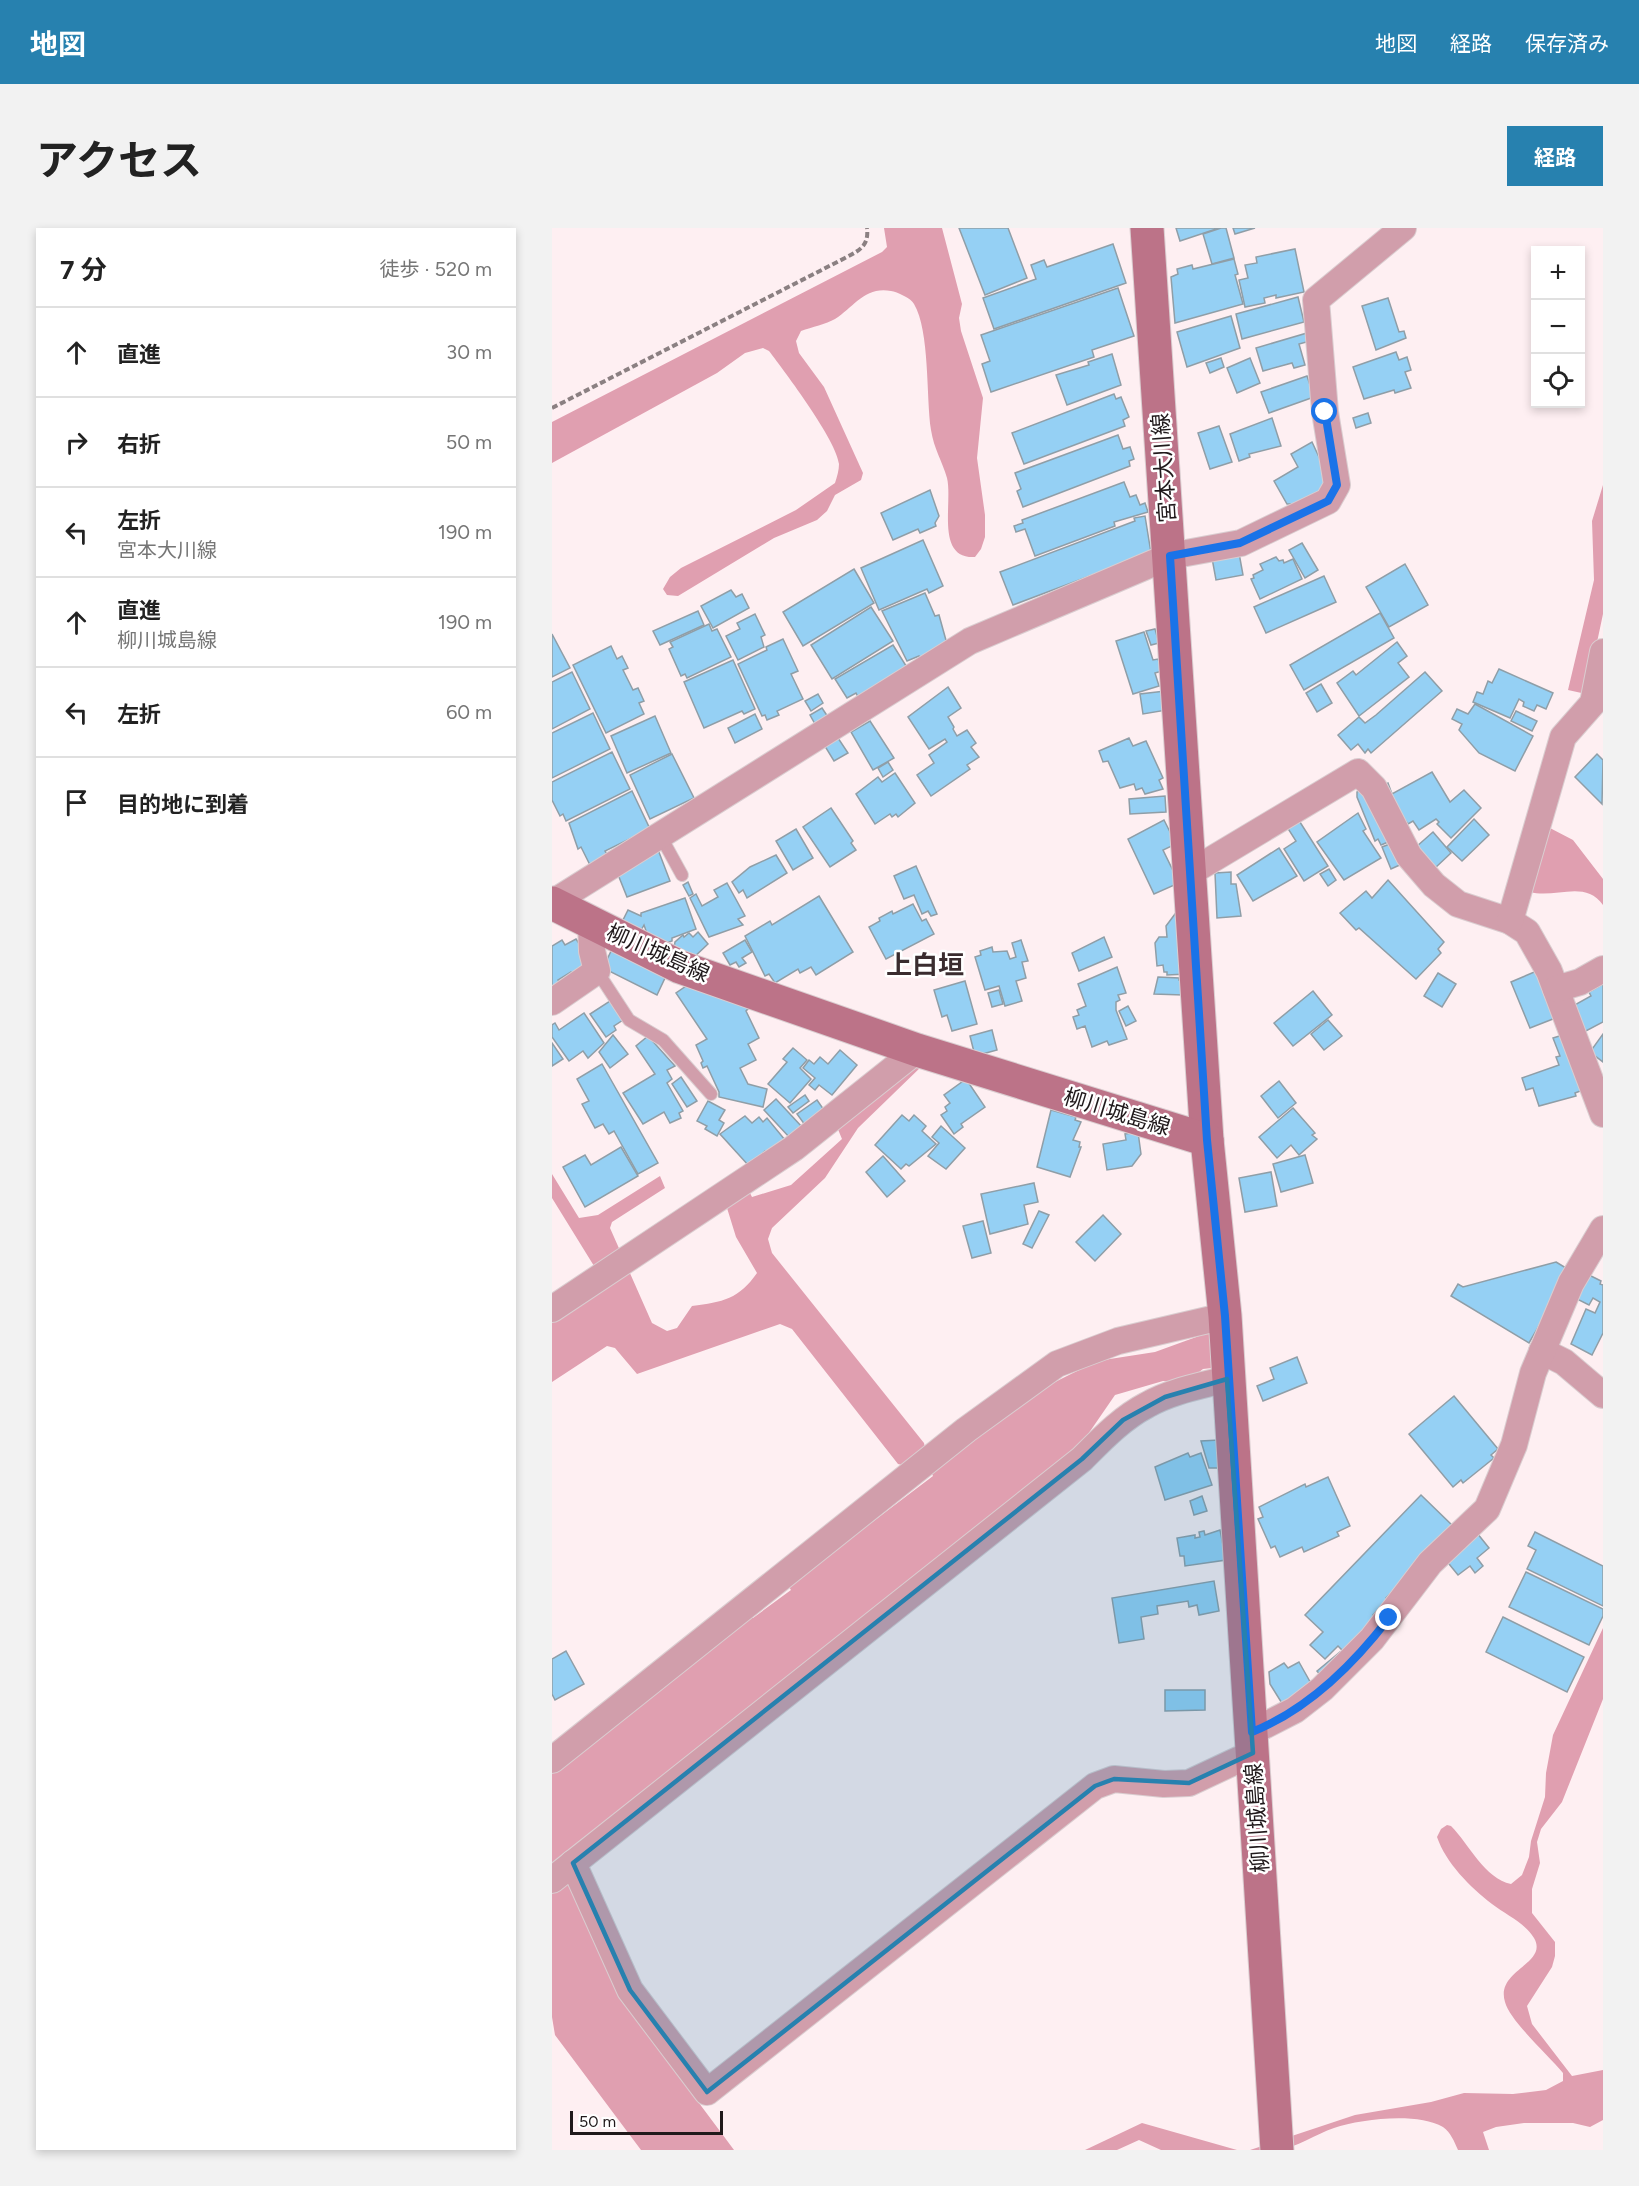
<!DOCTYPE html>
<html lang="ja">
<meta charset="utf-8">
<style>
body{margin:0;font-family:Figtree,"Noto Sans JP",sans-serif;background:#f2f2f2;color:#222}
.controls{position:absolute;right:18px;top:18px;display:grid;overflow:hidden;border-radius:0px;box-shadow:0 3px 9px #0003}
.controls button{width:54px;height:54px;display:grid;place-items:center;padding:0;border:0;border-bottom:2px solid #e0e0e0;background:#fff;color:#222;font:30px sans-serif}
.scale{position:absolute;left:18px;bottom:15px;width:153px;box-sizing:border-box;padding-left:6px;border:3px solid #20191b;border-top:0;font-size:16px;line-height:21px;white-space:nowrap;color:#20191b;-webkit-text-stroke:4px #fff;paint-order:stroke}
.stop{position:absolute;width:18px;height:18px;margin:-14px;border:4px solid #1a73e8;border-radius:50%;background:#fff}
.stop.end{background:#1a73e8;border-color:#fff;box-shadow:0 2px 6px #0008}
.list{margin:0;padding:0;list-style:none}
h2{display:flex;justify-content:space-between;align-items:center;height:78px;margin:0;padding:0 24px;font-size:26px}
h2 small{font-size:20px;font-weight:400;color:#767676}
.list li{display:grid;grid-template-columns:39px 1fr auto;gap:18px;align-items:center;box-sizing:border-box;height:90px;padding:0 24px;border-top:2px solid #e0e0e0}
.list b{display:block;font-size:22px;white-space:nowrap}
.list p{margin:0;font-size:20px;white-space:nowrap;color:#767676}
.list em{font-size:20px;font-style:normal;color:#767676}
.icon{flex:none;width:33px;height:33px;fill:none;stroke:currentColor;stroke-width:2;stroke-linecap:round;stroke-linejoin:round}
.map{position:relative;flex:none;width:1051px;height:1922px;overflow:hidden;border-radius:0px}
header{display:flex;align-items:center;gap:36px;box-sizing:border-box;height:84px;padding:0 30px;background:#2781af;color:#fff}
header strong{font-size:28px}
nav{display:flex;gap:33px;margin-inline-start:auto;font-size:21px}
.intro{display:flex;align-items:center;justify-content:space-between;box-sizing:border-box;height:144px;padding:0 36px}
h1{margin:0;font-size:42px}
.button{padding:15px 27px;border-radius:0px;background:#2781af;color:#fff;font-size:21px;font-weight:700}
main{display:flex;gap:36px;padding:0 36px}
aside{flex:1;background:#fff;border-radius:0px;box-shadow:0 3px 9px #0003}
.map>svg:first-child{display:block}
</style>
<header>
<strong>地図</strong>
<nav><a>地図</a><a>経路</a><a>保存済み</a></nav>
</header>
<div class="intro"><h1>アクセス</h1><a class="button">経路</a></div>
<main>
<aside>
<h2>7 分<small>徒歩 · 520 m</small></h2>
<ul class="list">
<li><svg class="icon" aria-label="ahead" viewBox="0 0 24 24"><path d="M12 20V5M6 11l6-6 6 6"/></svg><div><b>直進</b></div><em>30 m</em></li>
<li><svg class="icon" aria-label="right" viewBox="0 0 24 24"><path d="M7 20v-9h11M14 6l5 5-5 5"/></svg><div><b>右折</b></div><em>50 m</em></li>
<li><svg class="icon" aria-label="left" viewBox="0 0 24 24"><path d="M17 20v-9H6M10 6l-5 5 5 5"/></svg><div><b>左折</b><p>宮本大川線</p></div><em>190 m</em></li>
<li><svg class="icon" aria-label="ahead" viewBox="0 0 24 24"><path d="M12 20V5M6 11l6-6 6 6"/></svg><div><b>直進</b><p>柳川城島線</p></div><em>190 m</em></li>
<li><svg class="icon" aria-label="left" viewBox="0 0 24 24"><path d="M17 20v-9H6M10 6l-5 5 5 5"/></svg><div><b>左折</b></div><em>60 m</em></li>
<li><svg class="icon" aria-label="arrive" viewBox="0 0 24 24"><path d="M6 21V4h12l-3 4 3 4H6"/></svg><div><b>目的地に到着</b></div></li>
</ul>
</aside>
<div class="map">
<svg width="1051" height="1922" viewBox="0 0 1051 1922">
<rect width="100%" height="100%" fill="#feeff2"/>
<g fill="#e09fb0">
<path d="M332,0H390L410,76L407,90L409,103L431,170L425,230L433,287V309L429,321L423,329C383,331 401,275 395,250C390,233 382,221 379,202C374,169 378,103 362,76C359,70 345,64 339,63C313,58 302,79 283,91C274,96 260,99 249,103L244,113L247,125L272,159L311,245L309,252L283,267L275,283L265,292L222,310L126,368L115,367L111,361L118,349L129,340L244,282L283,255C285,249 287,242 287,236C285,213 233,144 217,123L211,120L193,125L165,145L0,235V194L330,24L335,19Z"/>
<polygon points="1051,257 1051,386 1034,466 1016,462 1042,352 1040,293"/>
<path d="M996,599L1021,612L1051,651V677C1033,651 1003,671 978,664Z"/>
<path d="M367,833L372,836L306,900L273,950L220,1000L216,1011L220,1025L372,1215L373,1220L350,1237L346,1236L240,1101L228,1096L85,1146L63,1120L55,1118L0,1154V1095L55,1059L0,970V946L27,990L46,987L108,948L113,960L60,994L58,1000L100,1095L115,1103L125,1100L140,1078C171,1074 187,1071 205,1045L184,1009L175,980L197,963L200,969L239,957L290,911L285,899L296,894L297,887Z"/>
<polygon points="658,1104 660,1140 651,1141 633,1155 611,1153 563,1167 530,1215 0,1635 0,1544 197,1387 201,1390 239,1362 235,1356 316,1292 319,1295 381,1248 379,1244 467,1172 545,1133 603,1124"/>
<path d="M1051,1400V1471L1010,1574L989,1601L985,1614L988,1635L980,1661V1685L1003,1714V1728L1000,1739L975,1778L980,1796L1020,1848L1051,1842V1892L1038,1899L1021,1895H972L944,1899L931,1904L937,1922H906C902,1913 899,1905 891,1899C865,1884 809,1891 782,1900C764,1906 744,1920 726,1922C717,1922 707,1922 698,1922L803,1887L879,1874L912,1865L961,1866L994,1862L1011,1853V1845C997,1828 958,1793 953,1774C943,1742 997,1736 982,1710C972,1694 954,1687 940,1676C918,1659 894,1635 885,1609L889,1601L895,1597L899,1598C917,1616 933,1651 959,1656L970,1647L977,1629L979,1613L993,1569L994,1545L1001,1507Z"/>
<polygon points="12,1654 22,1658 71,1773 182,1922 89,1922 3,1807 0,1789 0,1664"/>
<polygon points="590,1895 685,1922 609,1922 587,1912 565,1922 533,1922"/>
</g>
<g fill="#95d0f4" stroke="#8f9ea7" stroke-width="1.5">
<polygon points="407,0 456,0 475,50 433,67"/>
<polygon points="624,0 667,0 628,13"/>
<polygon points="669,0 674,0 682,30 660,36 651,6"/>
<polygon points="681,0 703,0 683,6"/>
<polygon points="561,16 574,55 442,101 431,70 484,51 479,37 492,32 495,39"/>
<polygon points="743,21 752,64 724,70 724,67 712,70 713,75 693,79 687,52 696,50 693,37 705,35 704,29"/>
<polygon points="682,31 686,46 683,47 691,76 623,95 619,49 626,46 625,41 640,37 641,41"/>
<polygon points="566,60 582,108 540,122 542,129 439,164 430,136 438,133 429,107"/>
<polygon points="746,69 752,94 690,111 684,86"/>
<polygon points="836,70 847,104 852,103 854,110 824,122 810,78"/>
<polygon points="679,88 688,120 635,139 625,104"/>
<polygon points="755,105 758,113 747,116 753,137 742,140 740,135 711,143 704,120"/>
<polygon points="844,124 847,132 855,129 859,142 853,144 859,160 843,165 842,162 812,171 801,139"/>
<polygon points="560,126 569,157 515,177 504,147 537,137 536,134"/>
<polygon points="669,130 672,139 658,145 654,135"/>
<polygon points="698,130 708,155 685,165 675,140"/>
<polygon points="755,148 762,169 717,185 709,164"/>
<polygon points="562,166 564,171 569,169 577,189 571,192 573,198 472,236 460,205"/>
<polygon points="816,185 819,195 804,200 801,190"/>
<polygon points="720,190 729,218 697,226 698,229 687,233 678,206"/>
<polygon points="667,198 680,234 658,241 646,205"/>
<polygon points="566,207 571,221 578,219 582,231 577,233 578,238 471,279 465,263 469,261 463,245"/>
<polygon points="760,214 780,257 744,284 739,276 735,276 722,253 746,239 739,226"/>
<polygon points="572,254 578,269 584,267 588,277 593,275 596,284 562,294 563,298 483,328 473,301 464,304 462,298 471,295 470,292"/>
<polygon points="378,262 387,288 383,295 384,298 368,305 366,301 341,312 329,285"/>
<polygon points="593,288 599,325 461,377 448,344 583,293 582,290"/>
<polygon points="371,312 391,358 377,365 375,361 327,382 309,340"/>
<polygon points="750,315 766,342 753,350 737,322"/>
<polygon points="687,325 691,347 664,352 660,330"/>
<polygon points="724,329 727,333 731,332 732,335 741,331 750,351 708,371 699,351 702,350 701,347 711,342 708,336"/>
<polygon points="853,336 876,377 837,399 814,359"/>
<polygon points="302,341 322,375 251,418 231,384"/>
<polygon points="772,348 784,374 714,405 702,379"/>
<polygon points="179,362 184,369 190,366 197,380 161,400 149,378"/>
<polygon points="373,365 383,388 387,387 395,416 369,431 367,428 355,433 330,383"/>
<polygon points="319,379 341,413 280,451 259,417"/>
<polygon points="146,383 152,397 108,417 101,403"/>
<polygon points="828,385 842,410 752,462 738,437"/>
<polygon points="203,386 213,407 209,409 212,419 186,432 174,408 188,401 185,395"/>
<polygon points="157,396 160,403 165,401 179,429 135,450 133,446 129,448 117,421 121,419 118,414"/>
<polygon points="603,401 607,415 599,417 594,403"/>
<polygon points="592,404 601,432 606,431 610,443 603,445 607,458 581,466 564,413"/>
<polygon points="0,406 18,440 0,449"/>
<polygon points="231,411 246,443 239,446 251,471 225,483 227,487 215,492 213,487 210,488 186,436 215,422 214,419"/>
<polygon points="845,414 855,428 846,435 857,449 807,488 785,455 801,443 804,447"/>
<polygon points="341,417 356,441 307,471 304,465 295,470 283,451"/>
<polygon points="59,418 65,431 70,428 76,440 71,442 81,462 86,460 92,473 87,475 92,486 54,505 21,437"/>
<polygon points="181,432 203,481 192,486 190,483 152,500 132,454"/>
<polygon points="947,441 1001,465 994,481 985,477 982,483 971,478 972,474 967,471 958,490 921,474 925,464 931,466 936,453 940,455"/>
<polygon points="20,444 38,481 0,501 0,454"/>
<polygon points="873,444 890,463 819,525 816,521 813,525 806,516 799,522 786,507 807,489 813,495 824,487"/>
<polygon points="769,456 780,475 765,484 754,465"/>
<polygon points="396,459 409,480 396,489 402,499 401,501 405,508 415,502 424,515 419,519 427,529 415,537 418,541 379,568 365,547 382,535 377,527 395,514 393,511 377,521 356,489"/>
<polygon points="613,463 615,482 591,486 588,466"/>
<polygon points="266,466 271,475 259,483 253,473"/>
<polygon points="923,476 981,508 963,543 927,525 907,502 910,496 900,491 905,481 916,486"/>
<polygon points="270,480 276,489 263,496 258,487"/>
<polygon points="964,483 985,493 980,503 959,493"/>
<polygon points="41,485 58,521 0,550 0,505"/>
<polygon points="203,486 210,501 183,515 176,500"/>
<polygon points="103,488 119,525 75,545 59,508"/>
<polygon points="318,493 342,530 321,542 299,504"/>
<polygon points="284,507 296,525 282,533 271,515"/>
<polygon points="577,510 581,518 594,513 611,550 607,552 611,561 593,566 590,560 584,562 582,556 568,560 556,533 551,534 547,523"/>
<polygon points="60,524 78,561 14,593 11,586 8,588 0,572 0,554"/>
<polygon points="120,526 142,570 98,591 78,547"/>
<polygon points="1045,526 1051,532 1050,576 1023,549"/>
<polygon points="336,534 341,542 331,549 326,540"/>
<polygon points="880,544 898,574 912,562 929,580 899,610 885,596 887,594 884,591 867,602 861,593 856,596 828,559 836,555 840,566"/>
<polygon points="343,545 363,575 346,589 344,586 340,589 338,586 323,596 304,566 326,549 330,554"/>
<polygon points="814,560 841,612 829,617 826,611 823,613 805,569 805,564"/>
<polygon points="80,563 98,601 53,623 56,628 38,637 29,619 26,621 17,595"/>
<polygon points="613,568 614,584 578,586 577,571"/>
<polygon points="279,580 301,613 299,615 304,622 278,639 251,599"/>
<polygon points="806,585 814,601 811,603 829,630 792,652 765,614"/>
<polygon points="746,591 776,638 752,653 732,621 744,613 735,599"/>
<polygon points="922,591 937,607 910,633 895,619"/>
<polygon points="612,592 624,616 611,622 627,655 602,666 576,611"/>
<polygon points="244,601 261,630 241,642 224,613"/>
<polygon points="881,604 899,625 882,641 864,619"/>
<polygon points="843,614 852,635 839,641 830,619"/>
<polygon points="105,619 118,653 75,669 65,644"/>
<polygon points="727,620 745,648 701,673 685,647"/>
<polygon points="224,627 235,645 195,670 191,662 187,665 180,654 198,639"/>
<polygon points="364,638 385,686 379,688 376,683 370,686 362,667 352,671 342,648"/>
<polygon points="777,641 784,652 776,658 768,646"/>
<polygon points="679,644 679,656 684,656 689,688 665,690 663,645"/>
<polygon points="836,652 892,714 886,721 889,725 864,751 807,700 804,702 788,685 814,663 820,670"/>
<polygon points="136,654 141,666 137,668 131,657"/>
<polygon points="175,655 193,688 186,691 191,697 157,709 138,670 144,666 150,678 166,669 162,662"/>
<polygon points="267,668 301,724 264,747 259,739 248,745 246,741 223,755 217,746 213,748 193,708 218,693 220,697"/>
<polygon points="133,670 144,701 120,710 120,713 108,717 98,714 92,697 87,706 69,696 76,682 89,688 89,685"/>
<polygon points="361,676 370,693 374,691 382,706 334,731 317,699 328,693 327,690 340,683 341,686"/>
<polygon points="626,682 635,746 615,747 615,744 612,744 611,737 605,738 603,715 607,709 615,709 614,698"/>
<polygon points="146,704 156,716 141,730 122,720 123,714 131,707 132,709 137,705 141,709"/>
<polygon points="552,709 560,729 527,743 520,725"/>
<polygon points="24,711 36,729 35,734 21,746 19,744 6,752 10,759 0,766 0,718 10,712 13,717"/>
<polygon points="193,712 200,724 190,730 194,735 187,739 184,734 178,737 171,725"/>
<polygon points="469,712 476,733 470,734 474,750 464,753 470,773 453,778 447,758 433,762 423,729 429,727 428,723 440,719 441,724 455,723 458,731 464,729 460,715"/>
<polygon points="61,719 113,750 105,767 51,740"/>
<polygon points="565,739 574,765 566,767 568,772 564,774 564,782 575,811 557,817 555,813 540,819 533,798 525,801 521,789 527,787 525,782 534,778 526,756"/>
<polygon points="987,742 1006,789 978,800 959,754"/>
<polygon points="886,745 904,756 890,779 872,768"/>
<polygon points="606,749 627,750 627,752 631,752 631,767 602,766"/>
<polygon points="413,753 425,796 400,803 395,787 390,789 382,762"/>
<polygon points="140,754 199,778 194,783 207,810 196,816 204,832 188,840 196,856 215,861 211,879 167,869 167,864 155,838 151,840 149,835 151,833 144,817 155,811 124,765"/>
<polygon points="1051,756 1051,794 1032,804 1019,779 1039,768 1037,764"/>
<polygon points="447,762 451,776 440,779 436,765"/>
<polygon points="761,763 780,787 741,818 722,795"/>
<polygon points="58,773 71,792 62,798 64,802 54,809 38,786"/>
<polygon points="576,778 584,793 574,798 567,783"/>
<polygon points="32,785 52,815 36,830 31,823 17,833 0,809 0,797 3,795 7,802"/>
<polygon points="776,792 790,808 772,822 759,806"/>
<polygon points="440,802 445,822 423,828 418,808"/>
<polygon points="1017,805 1036,860 1023,865 1024,868 987,878 981,860 974,862 970,850 1007,837 1004,829 1008,828 1001,810"/>
<polygon points="1051,806 1051,834 1038,824"/>
<polygon points="61,807 76,826 58,840 47,824"/>
<polygon points="96,808 123,838 115,842 120,851 115,855 131,883 127,885 129,890 118,895 112,884 91,896 71,865 103,846 84,818"/>
<polygon points="0,815 11,831 0,838"/>
<polygon points="241,820 255,832 248,840 259,851 238,875 216,856 235,834 231,831"/>
<polygon points="288,822 305,837 280,867 267,857 263,862 257,857 263,850 251,840 257,832 262,836 268,829 276,836"/>
<polygon points="50,836 106,935 86,946 62,903 57,906 51,896 43,900 30,876 37,873 25,851"/>
<polygon points="129,849 145,873 135,879 120,856"/>
<polygon points="414,851 433,879 409,896 411,899 402,906 389,887 395,883 393,879 398,875 392,867"/>
<polygon points="727,853 744,875 726,890 709,868"/>
<polygon points="253,867 257,873 241,885 236,879"/>
<polygon points="224,871 250,899 238,910 212,882"/>
<polygon points="265,872 272,882 253,897 245,886"/>
<polygon points="156,873 173,882 167,892 172,895 165,908 153,901 155,898 145,893"/>
<polygon points="741,880 763,905 760,907 765,911 747,927 739,917 725,930 707,909"/>
<polygon points="499,882 524,889 523,892 529,894 521,912 528,914 527,919 529,919 518,949 485,939"/>
<polygon points="350,887 357,893 362,887 374,898 370,903 384,916 357,938 354,936 349,941 323,917"/>
<polygon points="193,888 200,895 207,889 211,894 215,890 233,912 216,926 213,923 197,938 168,906"/>
<polygon points="389,898 413,920 394,941 376,928 387,915 380,909"/>
<polygon points="586,904 589,926 580,938 555,942 551,916 574,912 573,906"/>
<polygon points="69,919 86,948 33,979 11,939 33,927 39,937"/>
<polygon points="753,927 761,955 729,964 721,936"/>
<polygon points="331,928 353,953 335,969 314,944"/>
<polygon points="719,944 725,978 693,984 687,950"/>
<polygon points="482,955 486,974 472,977 476,996 438,1006 429,966"/>
<polygon points="487,983 497,987 480,1020 471,1016"/>
<polygon points="551,987 569,1006 543,1033 524,1014"/>
<polygon points="431,993 439,1025 420,1030 411,998"/>
<polygon points="1004,1034 1019,1043 977,1115 899,1068 906,1056 911,1059"/>
<polygon points="1035,1046 1049,1053 1048,1056 1051,1057 1051,1105 1040,1127 1019,1116 1034,1081 1043,1085 1048,1074 1041,1070 1037,1077 1023,1070"/>
<polygon points="745,1129 755,1155 711,1173 705,1158 722,1151 718,1140"/>
<polygon points="902,1168 946,1221 939,1227 942,1230 911,1255 909,1252 901,1259 857,1206"/>
<polygon points="667,1212 669,1240 657,1240 649,1213"/>
<polygon points="636,1225 638,1229 649,1225 660,1257 613,1272 603,1239"/>
<polygon points="776,1249 798,1298 785,1304 787,1308 752,1324 750,1319 728,1329 723,1318 719,1320 706,1291 711,1289 707,1279 753,1256 754,1259"/>
<polygon points="869,1267 903,1300 834,1370 840,1375 830,1386 826,1382 821,1387 823,1389 794,1426 786,1418 773,1431 758,1417 771,1404 753,1387"/>
<polygon points="650,1268 655,1283 642,1287 638,1273"/>
<polygon points="668,1302 674,1332 633,1338 632,1328 628,1328 625,1310 643,1307 643,1310 648,1309 647,1304 652,1303 653,1307"/>
<polygon points="983,1304 1051,1338 1051,1378 975,1341 984,1322 976,1318"/>
<polygon points="925,1305 937,1320 925,1330 931,1338 923,1345 918,1338 906,1347 893,1331"/>
<polygon points="974,1344 1051,1381 1051,1388 1037,1417 957,1379"/>
<polygon points="662,1353 667,1383 647,1387 645,1377 637,1379 636,1373 605,1378 606,1386 589,1389 592,1411 567,1415 560,1370"/>
<polygon points="951,1389 1032,1429 1015,1464 934,1424"/>
<polygon points="14,1423 32,1456 3,1472 0,1466 0,1431"/>
<polygon points="788,1424 794,1430 771,1450 765,1443"/>
<polygon points="747,1434 761,1459 731,1477 718,1456 717,1444 732,1435 736,1440"/>
<polygon points="613,1462 653,1462 653,1482 613,1483"/>
</g>
<g fill="none" stroke-linecap="round" stroke-linejoin="round">
<g stroke="#dacdd0" stroke-width="14">
<g id="lane">
<polyline points="108,607 130,647"/>
<polyline points="45,743 77,792 111,812 159,866"/>
</g>
</g>
<g stroke="#dacdd0" stroke-width="28">
<g id="street">
<polyline points="639,644 806,544 822,560 857,628 882,657 906,676 958,693 975,704 997,743 1051,886"/>
<polyline points="0,675 418,413 618,328 689,315 776,273 785,257 773,184 764,72 851,0"/>
<polyline points="958,693 1011,509 1041,475 1051,424"/>
<polyline points="1004,761 1028,754 1051,741"/>
<polyline points="0,774 45,743 40,723 39,695"/>
<polyline points="0,1081 242,920 365,822"/>
<polyline points="990,1123 1012,1134 1051,1167"/>
<polyline points="700,1504 743,1482 770,1461 820,1411 878,1335 935,1281 962,1217 981,1145 1019,1055 1051,1001"/>
<polyline points="0,1532 414,1202 505,1136 566,1113 673,1088"/>
<polyline points="21,1635 78,1762 155,1864 543,1558 562,1551 612,1556 637,1555 701,1525"/>
<path d="M0,1652L530,1231C550,1211 570,1190 595,1177C619,1163 649,1158 675,1151"/>
</g>
</g>
<g stroke="#dacdd0" stroke-width="35">
<g id="secondary">
<polyline points="595,0 655,912 673,1088 725,1922"/>
<polyline points="0,675 128,739 365,822 655,912"/>
</g>
</g>
<path stroke="#8b8082" stroke-width="4" stroke-dasharray="6 3" stroke-linecap="butt" d="M0,180L293,30C308,22 317,18 315,0"/>
<use href="#lane" stroke="#d19eab" stroke-width="12"/>
<use href="#street" stroke="#d19eab" stroke-width="26"/>
<use href="#secondary" stroke="#bc7388" stroke-width="33"/>
</g>
<g fill="none" stroke-linecap="round" stroke-linejoin="round">
<path stroke="#1a73e8" stroke-width="8" d="M773,184L785,257L776,273L688,315L618,328L655,912L673,1088L700,1504C755,1482 801,1437 837,1390"/>
</g>
<path fill="#2781af" fill-opacity="0.2" stroke="#2781af" stroke-width="4.5" stroke-linejoin="round" d="M675,1151L701,1525L637,1555L562,1551L543,1558L155,1864L78,1762L21,1635L530,1231L571,1192L613,1169Z"/>
<g text-anchor="middle" dominant-baseline="central" stroke-width="5" stroke-linejoin="round" paint-order="stroke">
<g font-size="22" fill="#20191b" stroke="#fff">
<text transform="translate(612 240) rotate(-94)">宮本大川線</text>
<text transform="translate(106 725) rotate(24)">柳川城島線</text>
<text transform="translate(565 884) rotate(17)">柳川城島線</text>
<text transform="translate(705 1590) rotate(-94)">柳川城島線</text>
</g>
<g font-size="26" font-weight="bold" fill="#3a2c2f" stroke="#fff">
<text x="373" y="737">上白垣</text>
</g>
</g>
</svg>
<div class="controls">
<button>+</button>
<button>−</button>
<button><svg class="icon" aria-label="locate" viewBox="0 0 24 24"><circle cx="12" cy="12" r="6"/><path d="M12 2v4M12 18v4M2 12h4M18 12h4"/></svg></button>
</div>
<div class="scale">50 m</div>
<div class="stop" style="left:773px;top:184px"></div>
<div class="stop end" style="left:837px;top:1390px"></div>
</div>
</main>
